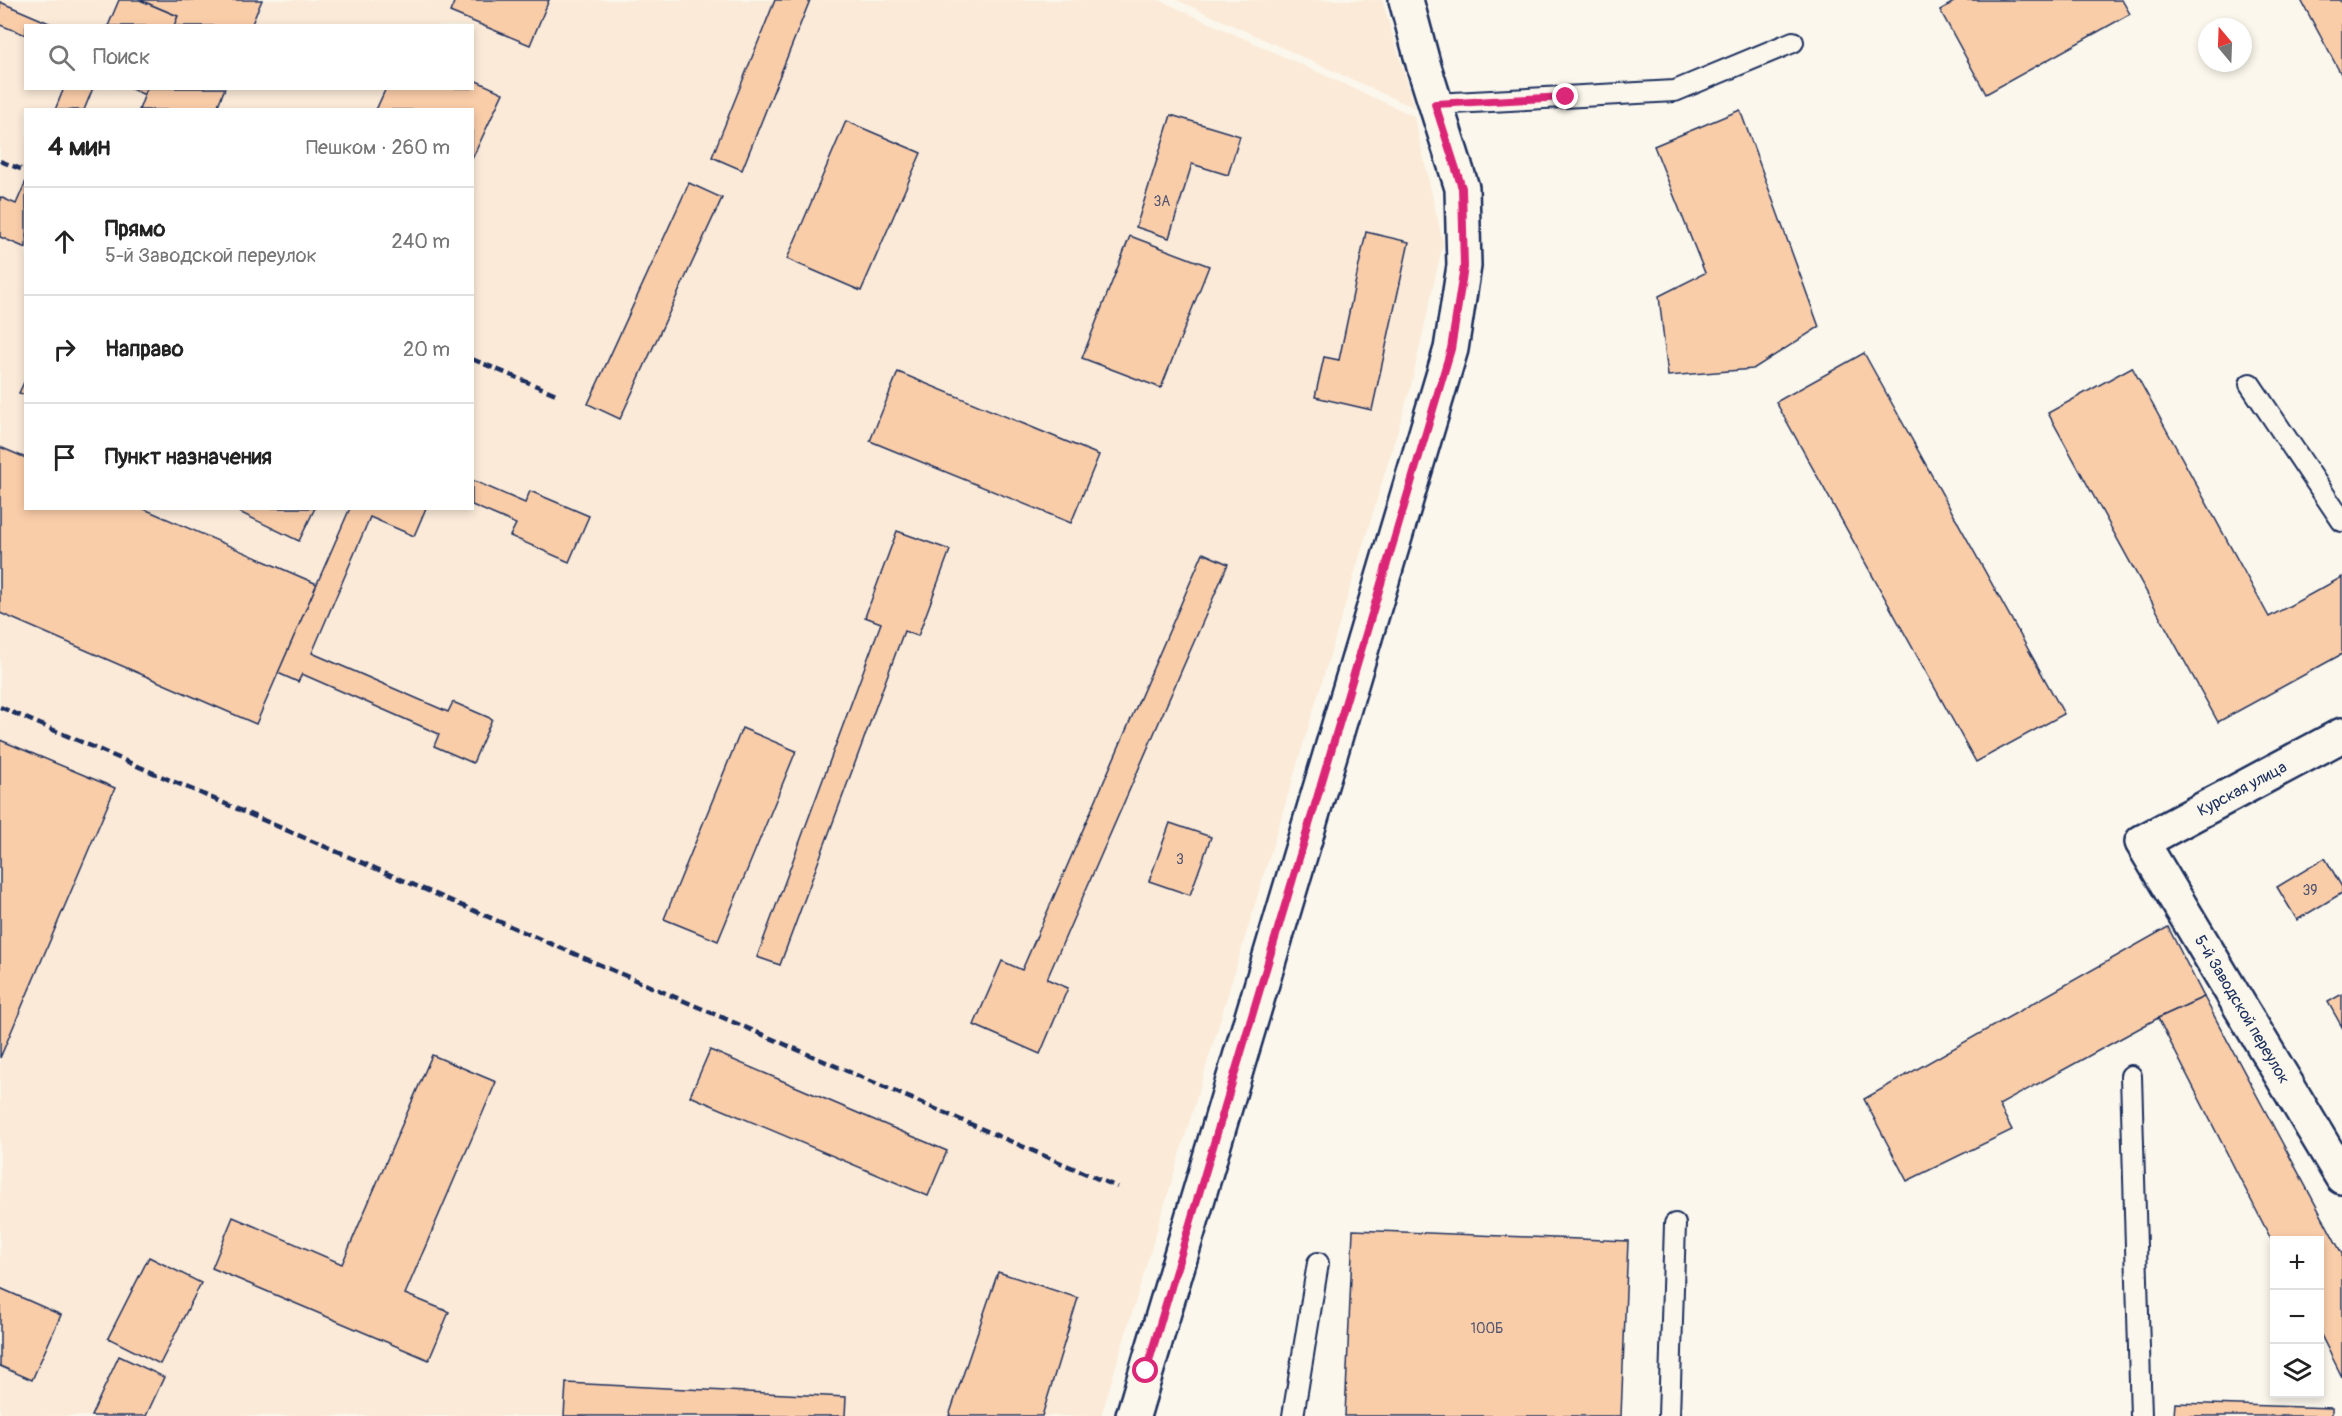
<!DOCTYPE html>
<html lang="ru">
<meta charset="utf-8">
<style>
body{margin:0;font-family:Pangolin,sans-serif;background:#f6f6f6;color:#222}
.controls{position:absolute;right:18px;bottom:18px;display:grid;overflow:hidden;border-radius:0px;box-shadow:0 3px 9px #0003}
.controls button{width:54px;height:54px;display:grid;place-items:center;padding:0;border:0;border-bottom:2px solid #e0e0e0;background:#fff;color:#222;font:30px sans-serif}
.compass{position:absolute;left:2198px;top:18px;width:54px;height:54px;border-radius:50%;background:#fff;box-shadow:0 3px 9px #0003;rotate:341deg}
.stop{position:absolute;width:18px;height:18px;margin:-14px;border:4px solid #db2777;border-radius:50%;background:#fff}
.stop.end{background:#db2777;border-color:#fff;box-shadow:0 2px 6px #0008}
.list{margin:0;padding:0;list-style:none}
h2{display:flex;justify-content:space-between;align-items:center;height:78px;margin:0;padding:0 24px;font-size:26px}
h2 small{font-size:20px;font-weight:400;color:#767676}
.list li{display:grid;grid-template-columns:39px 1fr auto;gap:18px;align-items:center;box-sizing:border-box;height:108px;padding:0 24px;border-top:2px solid #e0e0e0}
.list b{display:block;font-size:22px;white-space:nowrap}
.list p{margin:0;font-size:20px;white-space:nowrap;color:#767676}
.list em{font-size:20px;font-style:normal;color:#767676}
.icon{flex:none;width:33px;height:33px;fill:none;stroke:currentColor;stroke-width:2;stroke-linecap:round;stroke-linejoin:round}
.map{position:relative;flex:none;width:2342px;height:1416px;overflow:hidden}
.search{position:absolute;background:#fff;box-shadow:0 3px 9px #0003;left:24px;top:24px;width:450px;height:66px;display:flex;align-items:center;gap:15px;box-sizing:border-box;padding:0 21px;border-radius:0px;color:#767676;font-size:22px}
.panel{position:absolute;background:#fff;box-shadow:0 3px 9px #0003;left:24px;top:108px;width:450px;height:402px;border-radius:0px}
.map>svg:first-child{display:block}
</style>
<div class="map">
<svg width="2342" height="1416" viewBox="0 0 2342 1416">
<rect width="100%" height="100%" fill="#fbf7ec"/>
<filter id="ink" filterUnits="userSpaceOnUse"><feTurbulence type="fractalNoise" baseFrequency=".0167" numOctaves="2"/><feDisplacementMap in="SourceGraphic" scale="12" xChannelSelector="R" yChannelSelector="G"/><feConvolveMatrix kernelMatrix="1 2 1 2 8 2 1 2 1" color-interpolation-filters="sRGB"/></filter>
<g filter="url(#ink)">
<g fill="#fbead8" fill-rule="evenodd">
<path d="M0,0H1159L1414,116L1443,243L1411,386L1101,1416H0ZM26,26H472V88H26ZM26,110H472V508H26Z"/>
<polygon points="1177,0 1382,0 1415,108"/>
</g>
<g fill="#facda9" stroke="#1b2f5e" stroke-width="1.5">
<polygon points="119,0 140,0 178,16 174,26 108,26"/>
<polygon points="140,0 262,0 251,26 174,26 178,16"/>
<polygon points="455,0 549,0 530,45 450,12"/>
<polygon points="775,0 810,0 742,170 712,157"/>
<polygon points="1957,0 2122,0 2130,14 1986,94 1940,10"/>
<polygon points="2301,0 2342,0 2342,76"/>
<polygon points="0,2 56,26 26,26 26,35 0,25"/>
<polygon points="472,79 503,93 472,159 472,110 376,110 386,88 472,88"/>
<polygon points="64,88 93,88 84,110 55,110"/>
<polygon points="129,88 147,88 145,95"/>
<polygon points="147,88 225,88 216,110 139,110"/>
<polygon points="1740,110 1819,327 1753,369 1668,376 1659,296 1705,273 1654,146"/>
<polygon points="1171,115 1240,136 1228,175 1192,164 1169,238 1136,227"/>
<polygon points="846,121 921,153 861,291 787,259"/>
<polygon points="26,181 26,248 0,237 0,197 16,204"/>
<polygon points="689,183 722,198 620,419 588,404"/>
<polygon points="1366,232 1409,242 1372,410 1315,397 1324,357 1339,360"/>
<polygon points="1130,236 1209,266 1161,388 1082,358"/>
<polygon points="1864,353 2064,714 1976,762 1776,402"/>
<polygon points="2132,367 2269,617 2342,577 2342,654 2218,722 2048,413"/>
<polygon points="898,372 1099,455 1071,523 870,441"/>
<polygon points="26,378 26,395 19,393"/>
<polygon points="0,447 26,458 26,508 142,508 317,584 256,724 0,613"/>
<polygon points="472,480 525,503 530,491 589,516 569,562 510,536 516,524 472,505"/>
<polygon points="231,508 315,508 299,541"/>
<polygon points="426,508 414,536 370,517 312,653 448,712 453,702 492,719 473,763 434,746 439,734 302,674 298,682 278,673 350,508"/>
<polygon points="897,531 950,550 918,636 904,631 780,965 757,957 881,623 865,617"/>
<polygon points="1203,553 1228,564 1047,979 1068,988 1040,1054 974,1025 1002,961 1022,970"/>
<polygon points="742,728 796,751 718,941 664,919"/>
<polygon points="0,740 115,788 0,1058"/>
<polygon points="1170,823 1211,837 1190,895 1149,881"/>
<polygon points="2325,858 2342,887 2342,893 2297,920 2277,887"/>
<polygon points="2168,927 2204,997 2158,1018 1999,1105 2012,1130 1907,1181 1864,1099"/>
<polygon points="2342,994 2342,1027 2328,1002"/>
<polygon points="2204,997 2342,1254 2342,1377 2320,1333 2320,1240 2274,1240 2274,1245 2158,1018"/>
<polygon points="710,1050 947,1151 928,1196 690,1096"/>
<polygon points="432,1055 496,1082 405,1294 449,1312 429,1360 212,1268 233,1217 342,1264"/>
<polygon points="1353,1230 1628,1241 1621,1416 1345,1416"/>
<polygon points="149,1257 201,1283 160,1364 108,1338"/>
<polygon points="998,1272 1078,1298 1042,1416 949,1416"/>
<polygon points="0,1288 61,1315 32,1380 0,1366"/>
<polygon points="119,1356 164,1377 146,1416 91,1416"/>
<polygon points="566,1383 846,1397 845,1416 564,1416"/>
<polygon points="2175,1403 2332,1408 2332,1416 2174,1416"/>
</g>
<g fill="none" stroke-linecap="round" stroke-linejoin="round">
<g stroke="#1b2f5e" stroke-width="24">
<g id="lane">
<polyline points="1435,104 1675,91 1793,42"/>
<polyline points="2250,384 2342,521"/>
<polyline points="2131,1076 2141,1416"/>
<polyline points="1293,1416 1318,1263"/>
<polyline points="1669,1416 1675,1224"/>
</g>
</g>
<g stroke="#1b2f5e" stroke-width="38">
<g id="street">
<path id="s1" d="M2342,735L2142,842L2342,1177"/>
</g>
</g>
<g stroke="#1b2f5e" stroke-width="38">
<polyline id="secondary" points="1133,1416 1451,349 1464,266 1462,188 1424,67 1406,0"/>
</g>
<use href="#lane" stroke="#fbf7ec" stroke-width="20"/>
<use href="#street" stroke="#fbf7ec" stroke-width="33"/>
<use href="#secondary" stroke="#fbf7ec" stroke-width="33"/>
<g stroke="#1b2f5e" stroke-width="4.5" stroke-dasharray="9 4.5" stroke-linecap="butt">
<polyline points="0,161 26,171"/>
<polyline points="472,359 556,394"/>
<polyline points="0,707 1117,1187"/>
</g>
</g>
</g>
<g fill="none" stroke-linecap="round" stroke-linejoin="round" filter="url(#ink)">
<polyline stroke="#db2777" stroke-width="8" points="1146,1371 1451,349 1464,267 1462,188 1435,104 1566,97"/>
</g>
<g text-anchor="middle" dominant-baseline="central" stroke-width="4.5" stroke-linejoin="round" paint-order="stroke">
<g font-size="14" fill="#535671">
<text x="1162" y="201">3А</text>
<text x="1180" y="859">3</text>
<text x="2310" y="890">39</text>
<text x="1487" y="1328">100Б</text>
</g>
<g font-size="16" fill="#1b2f5e" stroke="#fbf7ec">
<text transform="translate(2242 789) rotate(-28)">Курская улица</text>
<text stroke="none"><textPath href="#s1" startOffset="422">5-й Заводской переулок</textPath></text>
</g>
</g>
</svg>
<div class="controls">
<button>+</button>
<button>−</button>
<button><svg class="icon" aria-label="layers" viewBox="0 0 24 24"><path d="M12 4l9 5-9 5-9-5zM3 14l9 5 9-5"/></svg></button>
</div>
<svg class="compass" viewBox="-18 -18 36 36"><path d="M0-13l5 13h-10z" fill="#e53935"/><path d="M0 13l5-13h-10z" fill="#767676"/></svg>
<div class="stop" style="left:1146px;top:1371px"></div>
<div class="stop end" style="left:1566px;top:97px"></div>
<div class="search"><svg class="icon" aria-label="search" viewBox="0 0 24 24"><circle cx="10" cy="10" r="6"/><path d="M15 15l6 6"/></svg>Поиск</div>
<section class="panel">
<h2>4 мин<small>Пешком · 260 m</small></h2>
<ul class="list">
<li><svg class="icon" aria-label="ahead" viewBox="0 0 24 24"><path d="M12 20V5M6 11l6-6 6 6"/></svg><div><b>Прямо</b><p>5-й Заводской переулок</p></div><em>240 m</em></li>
<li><svg class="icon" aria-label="right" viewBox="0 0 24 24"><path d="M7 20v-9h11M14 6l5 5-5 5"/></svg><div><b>Направо</b></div><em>20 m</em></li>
<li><svg class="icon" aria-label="arrive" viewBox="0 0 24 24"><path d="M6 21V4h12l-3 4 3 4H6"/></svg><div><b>Пункт назначения</b></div></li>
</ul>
</section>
</div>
